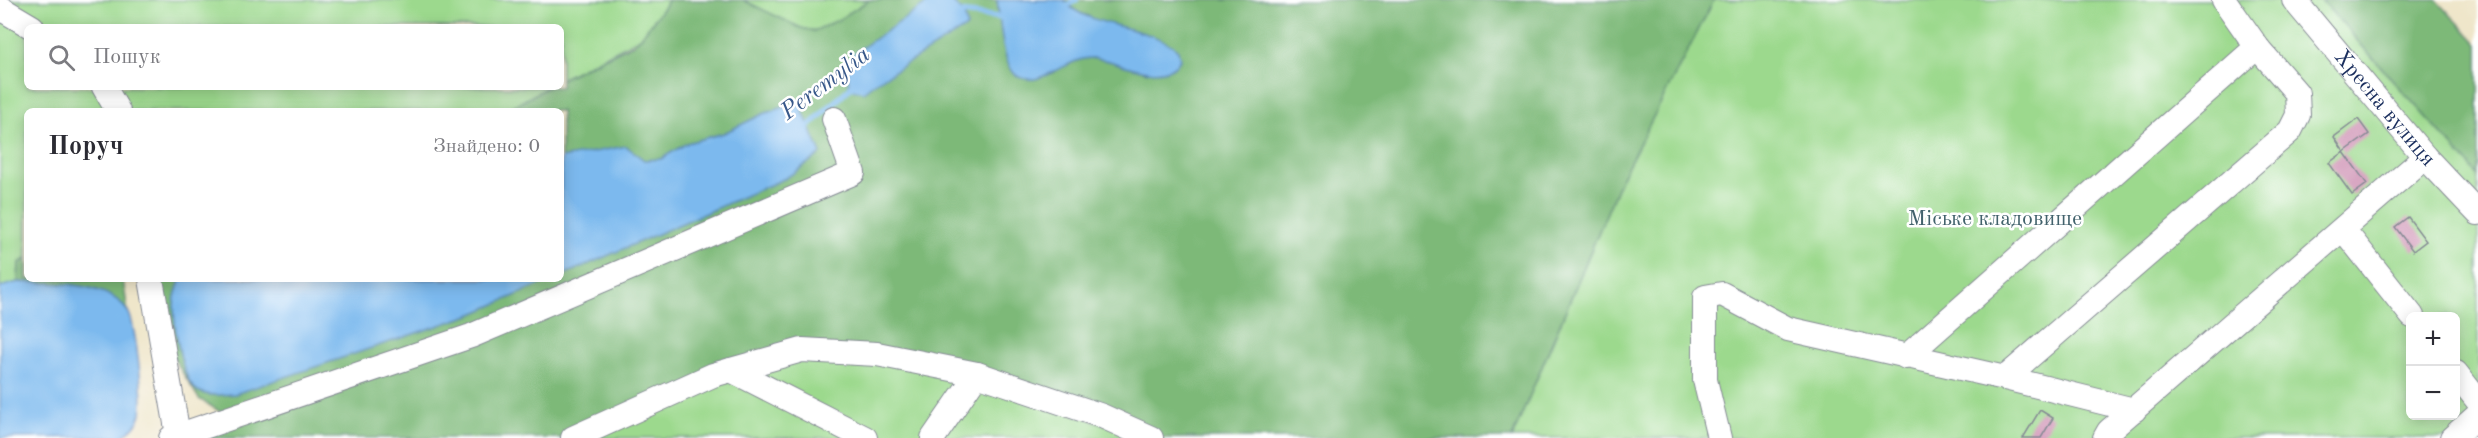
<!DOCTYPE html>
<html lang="uk">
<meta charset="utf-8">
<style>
body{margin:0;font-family:"Old Standard TT",serif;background:#f2f2f3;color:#2b2b33}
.controls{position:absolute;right:18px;bottom:18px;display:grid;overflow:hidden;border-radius:9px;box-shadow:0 3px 15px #0003}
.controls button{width:54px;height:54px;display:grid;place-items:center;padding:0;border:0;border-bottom:2px solid #e1e1e2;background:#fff;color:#2b2b33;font:30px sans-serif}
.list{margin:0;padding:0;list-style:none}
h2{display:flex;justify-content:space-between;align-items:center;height:78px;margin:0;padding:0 24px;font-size:26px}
h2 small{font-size:20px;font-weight:400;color:#7c7c81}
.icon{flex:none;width:33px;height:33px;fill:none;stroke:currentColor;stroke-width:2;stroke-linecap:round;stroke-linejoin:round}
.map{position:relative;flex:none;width:2478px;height:438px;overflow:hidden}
.search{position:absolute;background:#fff;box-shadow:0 3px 15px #0003;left:24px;top:24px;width:540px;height:66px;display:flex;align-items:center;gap:15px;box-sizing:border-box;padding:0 21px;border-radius:9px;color:#7c7c81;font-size:22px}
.panel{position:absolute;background:#fff;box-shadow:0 3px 15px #0003;left:24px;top:108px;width:540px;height:174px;border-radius:9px}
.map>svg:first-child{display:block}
</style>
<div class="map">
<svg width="2478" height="438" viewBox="0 0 2478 438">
<rect width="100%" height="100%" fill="#fff"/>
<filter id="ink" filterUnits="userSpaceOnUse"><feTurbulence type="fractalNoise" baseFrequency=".0167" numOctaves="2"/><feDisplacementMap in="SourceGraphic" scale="12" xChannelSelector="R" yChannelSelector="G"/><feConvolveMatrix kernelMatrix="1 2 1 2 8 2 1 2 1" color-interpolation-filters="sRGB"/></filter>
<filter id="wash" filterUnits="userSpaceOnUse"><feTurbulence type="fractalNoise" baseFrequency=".008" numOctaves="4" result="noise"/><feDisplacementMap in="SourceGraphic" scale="24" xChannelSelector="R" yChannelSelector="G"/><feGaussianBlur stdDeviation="1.35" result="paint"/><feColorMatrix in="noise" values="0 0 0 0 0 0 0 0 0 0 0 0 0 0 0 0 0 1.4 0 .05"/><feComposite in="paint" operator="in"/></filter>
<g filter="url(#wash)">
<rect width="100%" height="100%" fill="#efe6ca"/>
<g fill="#9cd98d" stroke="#5c8476" stroke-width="1.5" fill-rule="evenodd">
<polygon points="0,0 669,0 640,38 561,79 561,27 27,27 27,87 548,87 505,111 27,111 27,259 19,263 18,282 0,287"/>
<path d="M743,0H869C853,10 835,27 816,30C800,33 759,8 743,0Z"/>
<path d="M1714,0H2321L2478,175V421L2460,438H1512L1621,179ZM2410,316H2456V416H2410Z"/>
<polygon points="802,350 877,354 1151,438 573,438"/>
</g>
<g fill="#7db978" stroke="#4c746b" stroke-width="1.5">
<polygon points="669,0 743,0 801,28 814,31 838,20 869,0 997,0 1003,43 1010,69 1053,73 1067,63 1085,58 1103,58 1148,72 1088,16 1077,12 1064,0 1714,0 1621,179 1512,438 1151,438 976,374 802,350 573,438 171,438 229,417 199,399 161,338 151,279 561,279 561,111 505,111 548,87 561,87 561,79 633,44 640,38"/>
<polygon points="2321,0 2437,0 2478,44 2478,175"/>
<path d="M27,259V279H123L128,312C101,281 56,285 18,282L19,263Z"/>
</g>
<g fill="#7bb9ee" stroke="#4b74a6" stroke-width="1.5">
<polygon points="932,0 950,0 964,13 967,27 876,82 863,92 849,88 847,62 853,54"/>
<path d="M997,0H1064C1082,27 1150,25 1178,50L1180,60C1162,87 1117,59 1093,58C1066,57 1039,91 1016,75C1002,65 1000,17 997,0Z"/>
<polygon points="799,102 821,154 786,178 561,276 561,158 626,146 644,160 661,159 687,143 724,133 763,114"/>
<path d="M181,279H553L473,314L235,394C223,395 209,397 198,391C181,381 174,325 174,306C174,296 177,288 181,279Z"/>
<path d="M18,282C50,284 93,280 120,302C122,305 127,310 129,313C135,327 146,403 140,417C137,426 129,431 122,437L0,438V287Z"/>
</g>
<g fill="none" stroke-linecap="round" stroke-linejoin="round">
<g stroke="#7bb9ee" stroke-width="6">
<polyline points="1061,9 1076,0"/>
<polyline points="957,17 964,13 1006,18"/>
<polyline points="802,129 809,126 853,85"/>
</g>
</g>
<g id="blocks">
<g fill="#ce90b2">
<polygon points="2358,119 2369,134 2344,152 2334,137"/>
<polygon points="2344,152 2367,184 2352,195 2329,163"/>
<polygon points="2408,217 2426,241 2413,251 2395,227"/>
<polygon points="2040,410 2053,418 2041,438 2023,438"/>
</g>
</g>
</g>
<g filter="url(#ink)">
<use href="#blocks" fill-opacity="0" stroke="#858a94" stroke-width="1.5"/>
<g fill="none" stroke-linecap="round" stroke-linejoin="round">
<g stroke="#858a94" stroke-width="26">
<g id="minor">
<path id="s1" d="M2294,0L2425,157L2478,213"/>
<polyline points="0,8 32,27"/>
<polyline points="104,87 118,111"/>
<polyline points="2343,229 2412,316"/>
<polyline points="151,279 178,435"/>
<polyline points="1906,357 2257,47"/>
<polyline points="731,370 865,438"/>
<polyline points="2456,373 2478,401"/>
<polyline points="2005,378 2290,131 2298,115 2297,93 2257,47 2224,0"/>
<polyline points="171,438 471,336 853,173 834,119"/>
<polyline points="573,438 713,375 802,350 877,354 977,374 1102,416 1151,438"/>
<polyline points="933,438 977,374"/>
<polyline points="1719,438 1705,380 1705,297 1722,294 1788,329 2005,378 2134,410"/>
<polyline points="2105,438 2109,431 2425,157"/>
<polyline points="2452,438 2478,415"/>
</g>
</g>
<use href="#minor" stroke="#fff" stroke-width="24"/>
</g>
</g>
<g text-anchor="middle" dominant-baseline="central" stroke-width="5" stroke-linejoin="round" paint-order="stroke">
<g font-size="22" fill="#1b2f5e" stroke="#fff">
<text stroke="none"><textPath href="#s1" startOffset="141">Хресна вулиця</textPath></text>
</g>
<g font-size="22" fill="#42626c" stroke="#fff">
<text x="1995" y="219">Міське кладовище</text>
</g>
<g font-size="24" font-style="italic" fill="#385889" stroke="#fff">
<text transform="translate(826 84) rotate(-37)">Peremylia</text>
</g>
</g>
</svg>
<div class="controls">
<button>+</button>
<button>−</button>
</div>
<div class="search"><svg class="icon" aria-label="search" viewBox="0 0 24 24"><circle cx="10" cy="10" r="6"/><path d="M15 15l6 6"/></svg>Пошук</div>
<section class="panel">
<h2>Поруч<small>Знайдено: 0</small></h2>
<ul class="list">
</ul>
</section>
</div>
